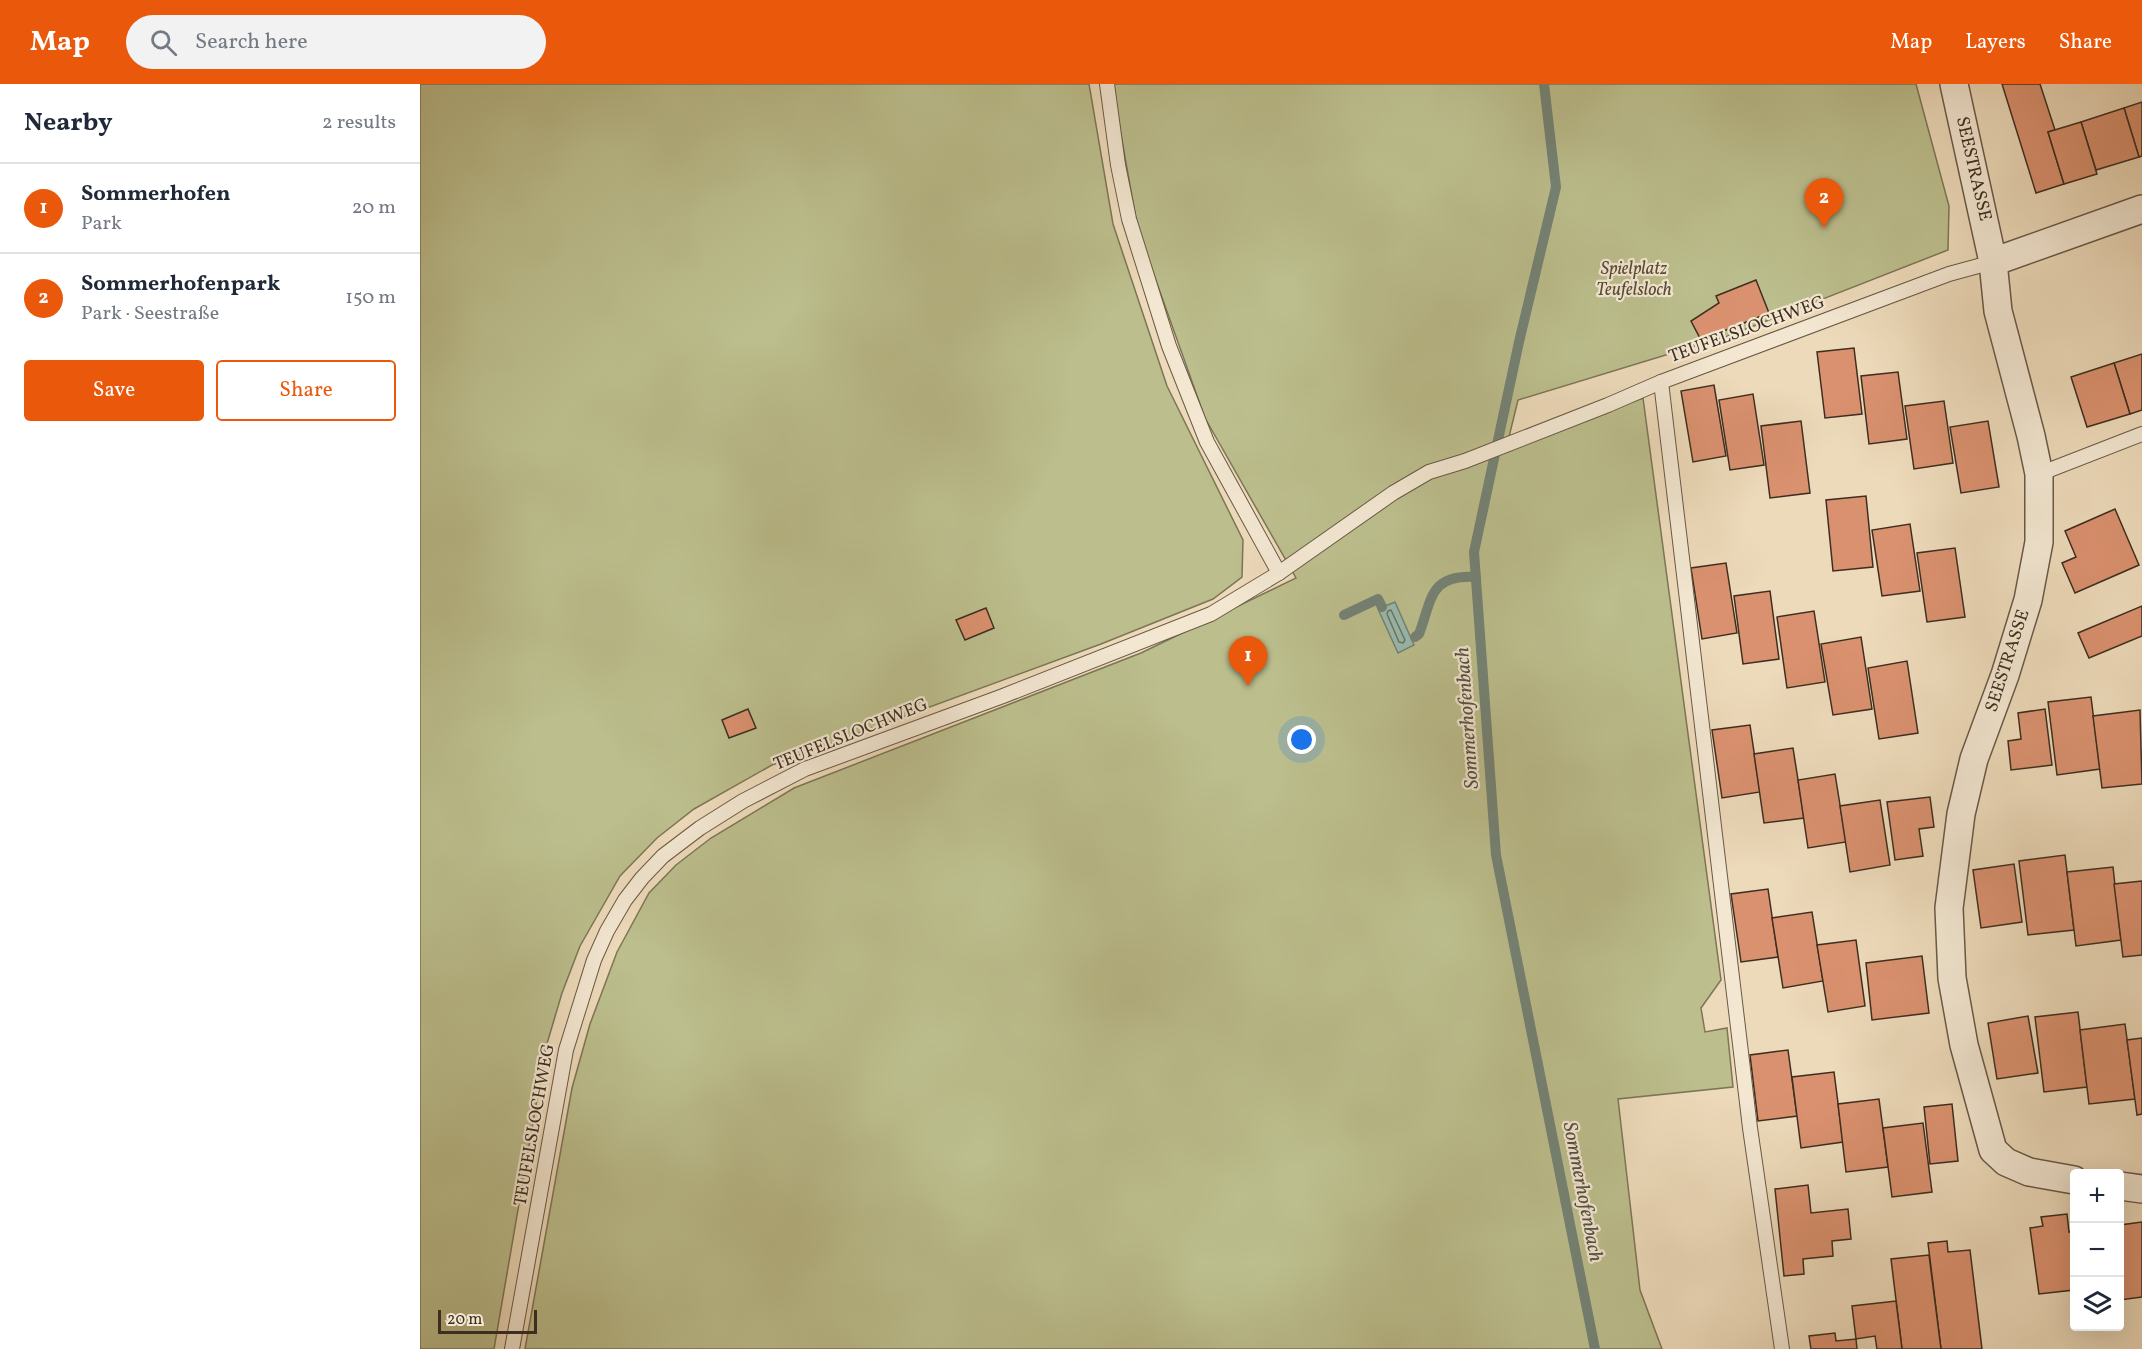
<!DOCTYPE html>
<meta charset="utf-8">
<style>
body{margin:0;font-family:Vollkorn,serif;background:#f2f2f3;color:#1f2937}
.controls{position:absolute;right:18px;bottom:18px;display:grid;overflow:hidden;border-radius:6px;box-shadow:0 6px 24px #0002}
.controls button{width:54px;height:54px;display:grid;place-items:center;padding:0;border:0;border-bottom:2px solid #e0e1e3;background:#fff;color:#1f2937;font:30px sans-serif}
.scale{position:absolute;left:18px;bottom:15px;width:99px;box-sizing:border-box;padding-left:6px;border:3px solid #3d2e20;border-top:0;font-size:16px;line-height:21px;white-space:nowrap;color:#3d2e20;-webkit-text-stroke:4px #f3e7d2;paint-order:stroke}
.you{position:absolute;left:882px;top:656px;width:21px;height:21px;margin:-15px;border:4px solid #fff;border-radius:50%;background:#1a73e8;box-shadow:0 0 0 9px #1a73e833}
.badge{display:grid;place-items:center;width:39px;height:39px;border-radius:50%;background:#ea580c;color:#fff;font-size:20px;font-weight:700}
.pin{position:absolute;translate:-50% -50px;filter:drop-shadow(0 2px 3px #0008)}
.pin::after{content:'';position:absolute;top:32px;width:21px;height:18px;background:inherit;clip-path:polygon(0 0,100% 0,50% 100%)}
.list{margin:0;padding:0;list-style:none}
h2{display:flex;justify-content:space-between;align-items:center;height:78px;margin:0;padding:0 24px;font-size:26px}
h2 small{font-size:20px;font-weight:400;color:#747a83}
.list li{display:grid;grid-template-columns:39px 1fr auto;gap:18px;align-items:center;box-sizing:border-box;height:90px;padding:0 24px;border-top:2px solid #e0e1e3}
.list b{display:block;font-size:22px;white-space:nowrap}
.list p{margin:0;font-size:20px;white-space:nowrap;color:#747a83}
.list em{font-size:20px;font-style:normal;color:#747a83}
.actions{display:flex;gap:12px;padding:18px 24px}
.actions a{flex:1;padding:14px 0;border:2px solid #ea580c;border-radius:6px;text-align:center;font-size:21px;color:#ea580c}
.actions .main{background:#ea580c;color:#fff}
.icon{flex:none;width:33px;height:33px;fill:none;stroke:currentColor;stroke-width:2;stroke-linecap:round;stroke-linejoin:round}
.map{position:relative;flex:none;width:1722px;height:1265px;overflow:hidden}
header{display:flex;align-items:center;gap:36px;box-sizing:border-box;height:84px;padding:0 30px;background:#ea580c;color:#fff}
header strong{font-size:28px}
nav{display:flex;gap:33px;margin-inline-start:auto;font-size:21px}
.search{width:420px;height:54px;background:#f2f2f3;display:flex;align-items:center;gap:15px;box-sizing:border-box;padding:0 21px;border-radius:33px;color:#747a83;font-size:22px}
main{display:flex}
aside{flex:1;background:#fff}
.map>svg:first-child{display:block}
</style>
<header>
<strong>Map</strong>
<div class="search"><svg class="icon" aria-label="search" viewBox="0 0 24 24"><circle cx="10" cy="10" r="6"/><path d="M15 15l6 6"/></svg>Search here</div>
<nav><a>Map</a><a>Layers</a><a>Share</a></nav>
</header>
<main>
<aside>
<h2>Nearby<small>2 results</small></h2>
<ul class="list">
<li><span class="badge">1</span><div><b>Sommerhofen</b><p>Park</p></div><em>20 m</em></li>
<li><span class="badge">2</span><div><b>Sommerhofenpark</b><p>Park · Seestraße</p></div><em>150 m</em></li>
</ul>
<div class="actions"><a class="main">Save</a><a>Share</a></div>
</aside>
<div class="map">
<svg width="1722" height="1265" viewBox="0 0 1722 1265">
<rect width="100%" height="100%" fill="#eddaba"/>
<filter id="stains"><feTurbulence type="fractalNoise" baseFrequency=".00333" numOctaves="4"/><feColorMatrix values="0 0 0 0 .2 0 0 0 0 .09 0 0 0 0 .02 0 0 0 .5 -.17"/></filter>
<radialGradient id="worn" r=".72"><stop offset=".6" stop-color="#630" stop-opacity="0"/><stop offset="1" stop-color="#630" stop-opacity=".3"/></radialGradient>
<g fill="#bcbe8d" stroke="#7c7656" stroke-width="1.5">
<polygon points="0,0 669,0 693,140 747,302 823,456 822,493 793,515 681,560 352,681 274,725 237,754 200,792 160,862 142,909 126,963 74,1265 0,1265"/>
<polygon points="692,0 1496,0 1529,122 1528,166 1308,252 1098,316 1086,365 1223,314 1301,896 1281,924 1285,948 1307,944 1313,1003 1198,1015 1220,1206 1242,1265 105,1265 152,1004 170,940 197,868 229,809 256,781 291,754 374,704 721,569 876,494 785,334 718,146"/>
</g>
<polygon fill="#99bbaf" stroke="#748376" stroke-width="1.5" points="975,518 994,561 978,569 958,525"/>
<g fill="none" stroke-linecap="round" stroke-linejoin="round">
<polygon stroke="#6b7468" stroke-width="1.5" points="971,526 985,556 983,559 979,558 967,530 968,527"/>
<g stroke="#748376" stroke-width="10">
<polyline points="1124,0 1136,103 1099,258 1054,468 1076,771 1175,1265"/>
<polyline points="924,531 958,515 962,523"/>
<path d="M995,553L999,550C1012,516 1009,490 1056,493"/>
</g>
</g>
<g fill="#da916f" stroke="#3d2e20" stroke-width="1.5">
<polygon points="1582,0 1620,0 1635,46 1628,48 1644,100 1616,109"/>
<polygon points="1722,18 1722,72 1719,73 1704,24"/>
<polygon points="1704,24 1719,73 1676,86 1661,38"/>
<polygon points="1661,38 1677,90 1644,100 1628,48"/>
<polygon points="1336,196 1349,229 1281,256 1271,237 1299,219 1296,212"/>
<polygon points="1434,264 1442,330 1405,334 1397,268"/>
<polygon points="1722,270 1722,326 1710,330 1694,279"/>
<polygon points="1694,279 1710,330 1667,343 1651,293"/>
<polygon points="1478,288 1487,355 1449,360 1441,292"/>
<polygon points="1294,301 1306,372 1273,378 1261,307"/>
<polygon points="1333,310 1344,381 1310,386 1299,316"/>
<polygon points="1524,317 1533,379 1494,385 1485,322"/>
<polygon points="1381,337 1390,409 1350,414 1341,342"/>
<polygon points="1568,337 1579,403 1541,409 1530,343"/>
<polygon points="1446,412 1453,483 1413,487 1406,416"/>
<polygon points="1695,425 1719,481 1655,509 1642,479 1656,473 1645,447"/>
<polygon points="1490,440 1500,507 1462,512 1452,446"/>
<polygon points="1535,464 1545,533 1507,538 1497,469"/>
<polygon points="1306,479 1317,549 1282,555 1271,484"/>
<polygon points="1350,507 1359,575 1323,580 1314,512"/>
<polygon points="1722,522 1722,552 1669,574 1658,549"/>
<polygon points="566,524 574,544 545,556 536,536"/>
<polygon points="1394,527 1405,598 1367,604 1357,533"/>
<polygon points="1441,553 1452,625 1413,631 1401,560"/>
<polygon points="1487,577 1498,649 1459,655 1448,584"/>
<polygon points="1671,613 1680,685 1637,691 1628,618"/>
<polygon points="328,625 336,644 309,654 302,636"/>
<polygon points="1625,625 1632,681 1591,686 1588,657 1601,655 1598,629"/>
<polygon points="1720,626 1722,700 1682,704 1673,632"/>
<polygon points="1330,641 1340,708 1302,714 1292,646"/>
<polygon points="1373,664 1384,734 1344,739 1334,670"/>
<polygon points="1415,690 1426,758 1388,764 1378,696"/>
<polygon points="1510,713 1514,743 1499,745 1503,772 1475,776 1467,718"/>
<polygon points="1460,716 1470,781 1430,788 1420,722"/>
<polygon points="1645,771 1654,846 1608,851 1599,777"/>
<polygon points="1594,780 1602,838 1561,844 1553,786"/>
<polygon points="1693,783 1701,856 1656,862 1647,788"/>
<polygon points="1722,797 1722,871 1703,873 1694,800"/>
<polygon points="1348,805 1358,873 1321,878 1311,810"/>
<polygon points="1392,828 1403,897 1363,904 1352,834"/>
<polygon points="1436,856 1445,922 1408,928 1397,861"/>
<polygon points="1502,872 1509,929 1452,936 1446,879"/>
<polygon points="1658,928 1667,1003 1624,1008 1615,933"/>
<polygon points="1608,932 1618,989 1577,995 1568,939"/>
<polygon points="1705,940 1715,1015 1669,1020 1660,946"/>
<polygon points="1722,954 1722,1030 1717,1031 1707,956"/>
<polygon points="1368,966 1377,1032 1338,1037 1330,971"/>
<polygon points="1414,988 1423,1058 1381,1064 1372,993"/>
<polygon points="1459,1015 1468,1083 1426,1088 1418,1020"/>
<polygon points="1532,1020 1538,1077 1510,1080 1504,1023"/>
<polygon points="1503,1039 1512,1108 1472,1113 1463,1044"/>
<polygon points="1388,1101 1391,1129 1428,1125 1431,1155 1412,1157 1413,1172 1383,1175 1384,1190 1364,1192 1355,1105"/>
<polygon points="1647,1130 1649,1148 1654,1147 1654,1206 1619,1210 1610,1144 1623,1142 1621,1133"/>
<polygon points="1722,1138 1722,1213 1700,1216 1700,1141"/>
<polygon points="1527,1157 1528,1168 1550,1166 1562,1265 1521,1265 1508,1159"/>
<polygon points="1509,1171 1521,1265 1482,1265 1471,1175"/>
<polygon points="1476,1217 1482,1265 1457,1265 1455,1252 1436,1255 1432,1222"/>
<polygon points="1415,1249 1416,1257 1436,1255 1437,1265 1391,1265 1389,1252"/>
</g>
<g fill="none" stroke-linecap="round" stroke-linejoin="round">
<g stroke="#695946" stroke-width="16">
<g id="service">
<polyline points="687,0 698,81 709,135 749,262 787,358 859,489"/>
<polyline points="1241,298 1330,1044 1362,1265"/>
<polyline points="1619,390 1722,350"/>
<polyline points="92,1265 146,966 174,876 187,847 205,816 222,794 243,772 280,744 323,717 385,685 583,612 791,530 859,489 973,409 1009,388 1045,377 1188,321 1241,298 1529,190 1573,178"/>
</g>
</g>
<g stroke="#695946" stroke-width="30">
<g id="minor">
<polyline points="1534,0 1573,178 1578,227 1611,352 1619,390 1619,458 1608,516 1585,591 1554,675 1541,730 1529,824 1532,894 1544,961 1573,1066 1586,1078 1609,1088 1654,1096"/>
<polyline points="1573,178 1722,125"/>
<polyline points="1700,1102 1722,1105"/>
</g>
</g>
<use href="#service" stroke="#f3e7d2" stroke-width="14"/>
<use href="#minor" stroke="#f3e7d2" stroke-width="27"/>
</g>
<g text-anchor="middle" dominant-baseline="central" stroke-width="4.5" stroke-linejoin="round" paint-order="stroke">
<g font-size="18" fill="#3d2e20" stroke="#f3e7d2">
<text transform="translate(1553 85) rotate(77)">SEESTRASSE</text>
<text transform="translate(1327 246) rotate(-20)">TEUFELSLOCHWEG</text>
<text transform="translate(1588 577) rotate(-72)">SEESTRASSE</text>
<text transform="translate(431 651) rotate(-22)">TEUFELSLOCHWEG</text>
<text transform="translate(115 1041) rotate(-80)">TEUFELSLOCHWEG</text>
</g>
<g font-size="18" font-style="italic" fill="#564b36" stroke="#f3e7d2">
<text x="1214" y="185">Spielplatz<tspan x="1214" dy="21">Teufelsloch</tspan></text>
</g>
<g font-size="20" font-style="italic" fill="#545144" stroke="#f3e7d2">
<text transform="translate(1048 634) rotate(-94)">Sommerhofenbach</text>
<text transform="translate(1162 1108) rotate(79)">Sommerhofenbach</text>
</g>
</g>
<rect width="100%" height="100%" filter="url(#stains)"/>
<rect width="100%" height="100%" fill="url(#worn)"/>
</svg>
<div class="controls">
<button>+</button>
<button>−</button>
<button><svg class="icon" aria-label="layers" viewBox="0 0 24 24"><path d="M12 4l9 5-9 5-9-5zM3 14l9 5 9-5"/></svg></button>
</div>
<div class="scale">20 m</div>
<div class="you"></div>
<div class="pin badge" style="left:828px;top:602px">1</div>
<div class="pin badge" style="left:1404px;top:144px">2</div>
</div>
</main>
